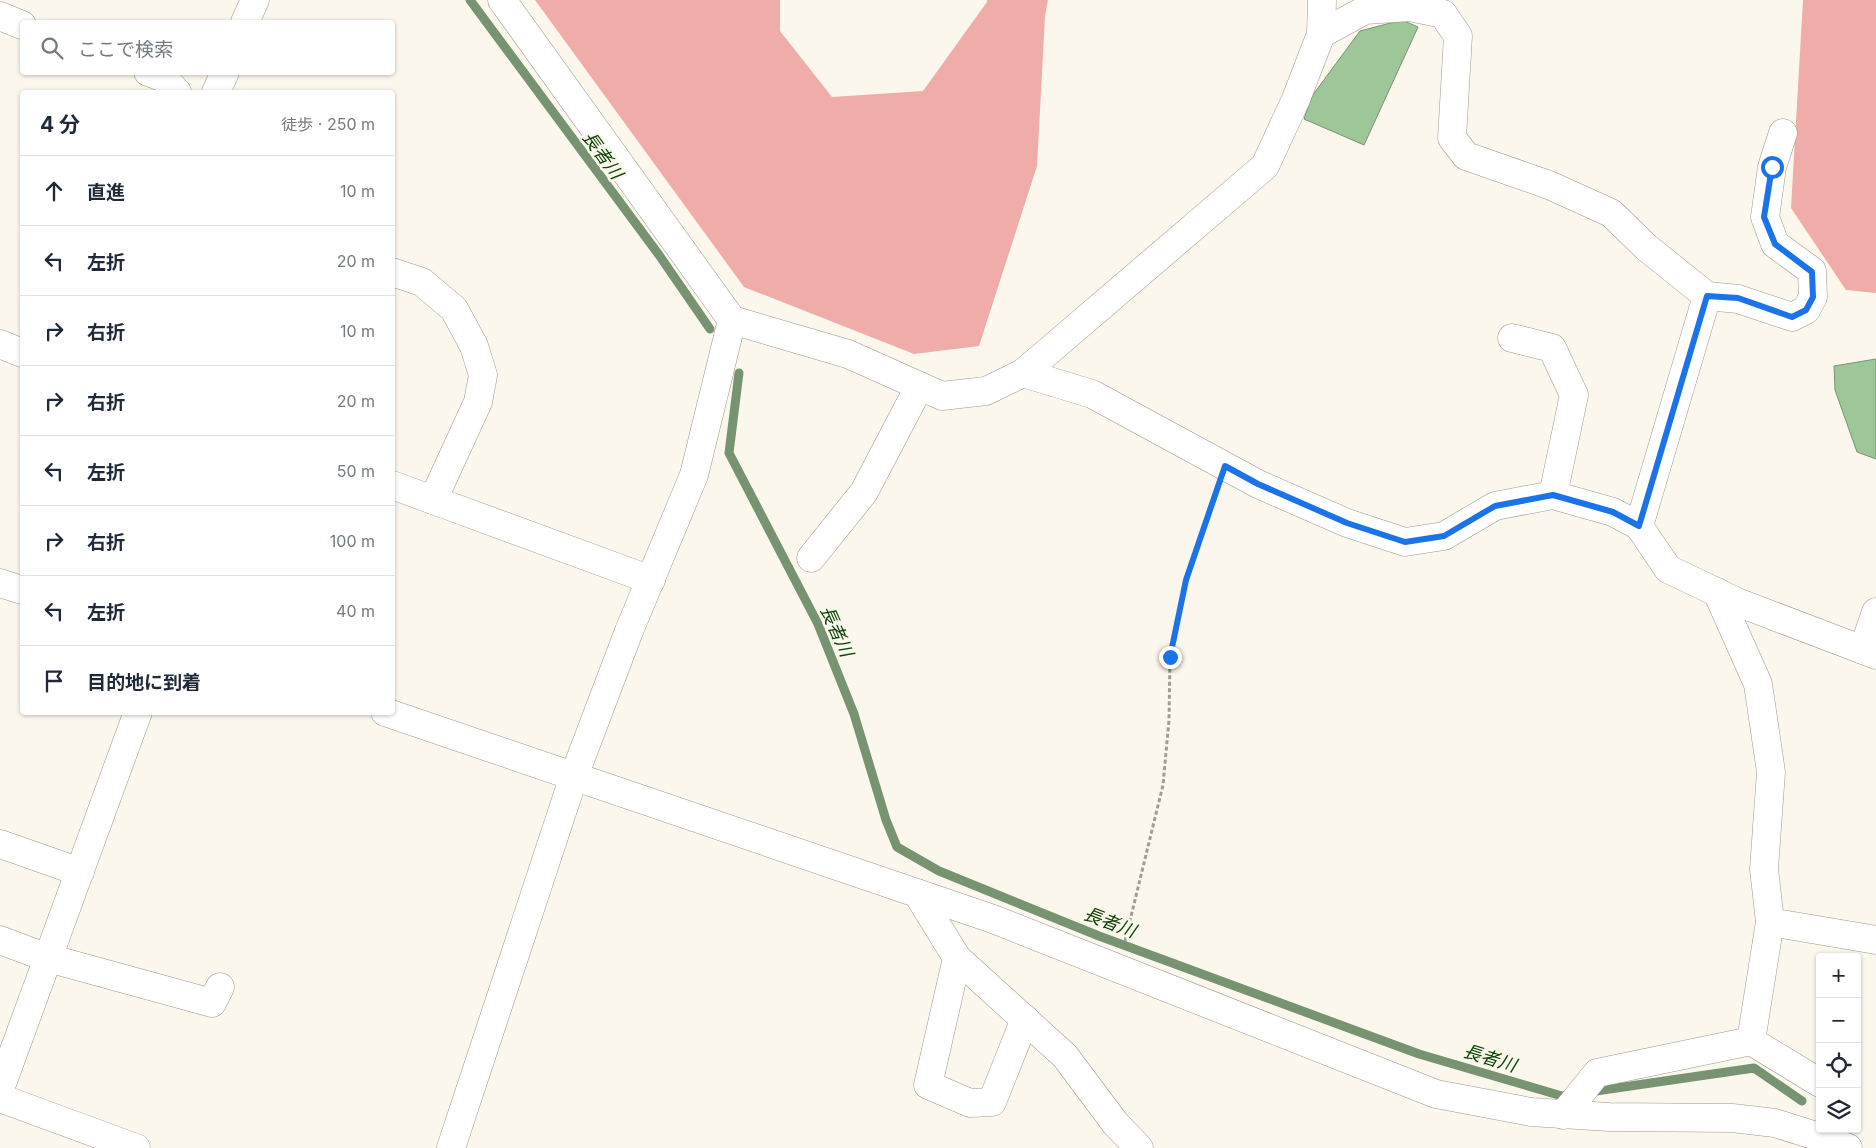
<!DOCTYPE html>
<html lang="ja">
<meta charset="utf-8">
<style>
body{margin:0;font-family:Inter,"Noto Sans JP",sans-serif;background:#f6f6f7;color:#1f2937}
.controls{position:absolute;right:15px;bottom:15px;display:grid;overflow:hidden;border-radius:5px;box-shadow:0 1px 4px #0004}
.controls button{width:45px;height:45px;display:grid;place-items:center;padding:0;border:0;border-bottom:1px solid #e0e1e3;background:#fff;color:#1f2937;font:25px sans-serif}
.stop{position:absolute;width:15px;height:15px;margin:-11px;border:4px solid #1a73e8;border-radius:50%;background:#fff}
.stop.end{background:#1a73e8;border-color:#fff;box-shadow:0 1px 5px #0008}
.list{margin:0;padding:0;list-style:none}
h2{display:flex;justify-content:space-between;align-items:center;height:65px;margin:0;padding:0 20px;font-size:21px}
h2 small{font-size:16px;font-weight:400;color:#747a83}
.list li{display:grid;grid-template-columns:32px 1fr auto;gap:15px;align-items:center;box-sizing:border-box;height:70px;padding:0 20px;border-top:1px solid #e0e1e3}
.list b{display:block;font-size:19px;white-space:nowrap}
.list em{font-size:16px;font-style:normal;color:#747a83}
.icon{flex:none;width:28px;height:28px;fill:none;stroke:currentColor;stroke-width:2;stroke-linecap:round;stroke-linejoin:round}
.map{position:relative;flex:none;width:1876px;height:1148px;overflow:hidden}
.search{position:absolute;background:#fff;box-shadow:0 1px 4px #0004;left:20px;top:20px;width:375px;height:55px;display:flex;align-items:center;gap:12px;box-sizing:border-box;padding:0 18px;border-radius:5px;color:#747a83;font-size:19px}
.panel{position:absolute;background:#fff;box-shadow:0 1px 4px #0004;left:20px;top:90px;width:375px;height:625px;border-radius:5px}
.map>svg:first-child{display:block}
</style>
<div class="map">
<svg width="1876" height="1148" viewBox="0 0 1876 1148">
<rect width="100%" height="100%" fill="#fcf7ed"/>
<g fill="#efaca9">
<polygon points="535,0 780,0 780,31 832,97 923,91 987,2 987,0 1048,0 1045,16 1037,166 979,346 914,354 744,287"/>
<polygon points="1803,0 1876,0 1876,293 1846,290 1791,208"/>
</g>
<g fill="#9ec799" stroke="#779372">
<polygon points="1402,20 1418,27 1364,145 1304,119 1312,96 1360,31"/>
<polygon points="1876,359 1876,459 1857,452 1835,390 1834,366"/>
</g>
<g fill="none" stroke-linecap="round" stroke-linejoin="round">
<g stroke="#779372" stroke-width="9">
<polyline points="470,0 659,255 710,329"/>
<polyline points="739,373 729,453 818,624 854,714 886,820 897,847 939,871 1099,936 1419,1054 1562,1096 1571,1095"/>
<polyline points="1589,1092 1754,1068 1802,1101"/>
</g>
<g stroke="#9c978f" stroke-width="29">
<g id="minor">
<polyline points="502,0 732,320 848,354 942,396 986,391 1023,373 1092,394 1258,484 1347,523 1405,542 1444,536 1495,506 1553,495 1613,512 1639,526 1668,569 1737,602 1876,655"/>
<polyline points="0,16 22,25"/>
<polyline points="245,22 255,0"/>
<polyline points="1321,34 1365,10 1410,7 1443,14 1458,36 1452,138 1466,156 1549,185 1611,213 1646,247 1707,296 1639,526"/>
<polyline points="148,72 164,78 177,92"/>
<polyline points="216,92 225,72"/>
<polyline points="392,272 422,282 454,309 474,346 483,375 478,402 433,500 651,580"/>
<polyline points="1707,296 1738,299 1792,317 1806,310 1813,297 1812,271 1775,244 1765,217 1772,167 1783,133"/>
<polyline points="1512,338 1552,348 1574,395 1553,495"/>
<polyline points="0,344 22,353"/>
<polyline points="1023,373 1265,166 1296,99 1321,34 1322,0"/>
<polyline points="392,485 433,500"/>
<polyline points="811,558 864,492 919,387"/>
<polyline points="0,583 22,590"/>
<polyline points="1717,592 1758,684 1771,772 1764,869 1770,922"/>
<polyline points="1863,650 1876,612"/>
<polyline points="385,712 993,919 1436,1094 1531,1112 1609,1117 1732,1118 1775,1123 1826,1139 1848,1148"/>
<polyline points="0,844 80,872"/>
<polyline points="917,893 957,958 1065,1056 1115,1123 1139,1148"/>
<polyline points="0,940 48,958 212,1003 220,987"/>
<polyline points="957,958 928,1085 970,1103 992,1102 1025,1019"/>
<polyline points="1751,1041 1770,922 1876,940"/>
<polyline points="0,1089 138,712"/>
<polyline points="0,1098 136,1148"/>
<polyline points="1563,1115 1597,1073 1751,1041 1820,1083"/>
<polyline points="451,1148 574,776 629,631 694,475 732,320"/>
</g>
</g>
<polyline stroke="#a19d96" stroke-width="3" stroke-dasharray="4 2.5" stroke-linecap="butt" points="1125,941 1163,785 1169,720 1170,657 1186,580 1216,493"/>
<use href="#minor" stroke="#fff" stroke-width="28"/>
</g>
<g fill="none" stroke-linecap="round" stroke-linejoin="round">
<polyline stroke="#1a73e8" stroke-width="6" points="1170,657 1186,580 1225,466 1258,484 1347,523 1405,542 1444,536 1495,506 1553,495 1613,512 1639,526 1707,296 1738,298 1792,317 1806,310 1813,297 1812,272 1775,244 1764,217 1772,167"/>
</g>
<g text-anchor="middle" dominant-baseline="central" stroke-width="5" stroke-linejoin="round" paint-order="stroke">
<g font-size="18" font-style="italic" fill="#094404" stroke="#fcf7ed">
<text transform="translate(603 155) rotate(54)">長者川</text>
<text transform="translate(837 631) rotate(66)">長者川</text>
<text transform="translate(1110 922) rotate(21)">長者川</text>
<text transform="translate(1490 1058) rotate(17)">長者川</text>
</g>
</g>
</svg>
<div class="controls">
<button>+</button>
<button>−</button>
<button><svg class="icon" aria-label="locate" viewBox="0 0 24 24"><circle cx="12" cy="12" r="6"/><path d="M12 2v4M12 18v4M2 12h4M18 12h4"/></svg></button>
<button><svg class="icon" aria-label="layers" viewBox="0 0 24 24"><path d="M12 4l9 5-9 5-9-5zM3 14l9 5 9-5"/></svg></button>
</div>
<div class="stop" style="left:1772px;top:167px"></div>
<div class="stop end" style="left:1170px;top:657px"></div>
<div class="search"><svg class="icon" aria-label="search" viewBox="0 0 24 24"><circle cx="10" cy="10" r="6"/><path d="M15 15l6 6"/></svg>ここで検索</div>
<section class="panel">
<h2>4 分<small>徒歩 · 250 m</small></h2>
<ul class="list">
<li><svg class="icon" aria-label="ahead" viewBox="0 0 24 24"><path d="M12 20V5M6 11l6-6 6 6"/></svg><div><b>直進</b></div><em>10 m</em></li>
<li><svg class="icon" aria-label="left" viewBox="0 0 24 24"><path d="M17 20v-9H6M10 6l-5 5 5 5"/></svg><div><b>左折</b></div><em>20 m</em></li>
<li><svg class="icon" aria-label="right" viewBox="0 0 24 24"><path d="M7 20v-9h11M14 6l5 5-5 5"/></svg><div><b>右折</b></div><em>10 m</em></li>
<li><svg class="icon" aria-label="right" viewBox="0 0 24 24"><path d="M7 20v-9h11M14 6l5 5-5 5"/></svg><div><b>右折</b></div><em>20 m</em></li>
<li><svg class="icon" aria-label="left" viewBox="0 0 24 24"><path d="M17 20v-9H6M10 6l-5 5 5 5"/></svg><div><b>左折</b></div><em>50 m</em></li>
<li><svg class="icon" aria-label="right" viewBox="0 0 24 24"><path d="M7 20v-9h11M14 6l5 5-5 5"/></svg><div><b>右折</b></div><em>100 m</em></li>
<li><svg class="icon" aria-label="left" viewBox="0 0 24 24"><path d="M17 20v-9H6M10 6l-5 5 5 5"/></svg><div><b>左折</b></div><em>40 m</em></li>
<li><svg class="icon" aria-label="arrive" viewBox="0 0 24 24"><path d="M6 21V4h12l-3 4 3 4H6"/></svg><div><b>目的地に到着</b></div></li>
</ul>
</section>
</div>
